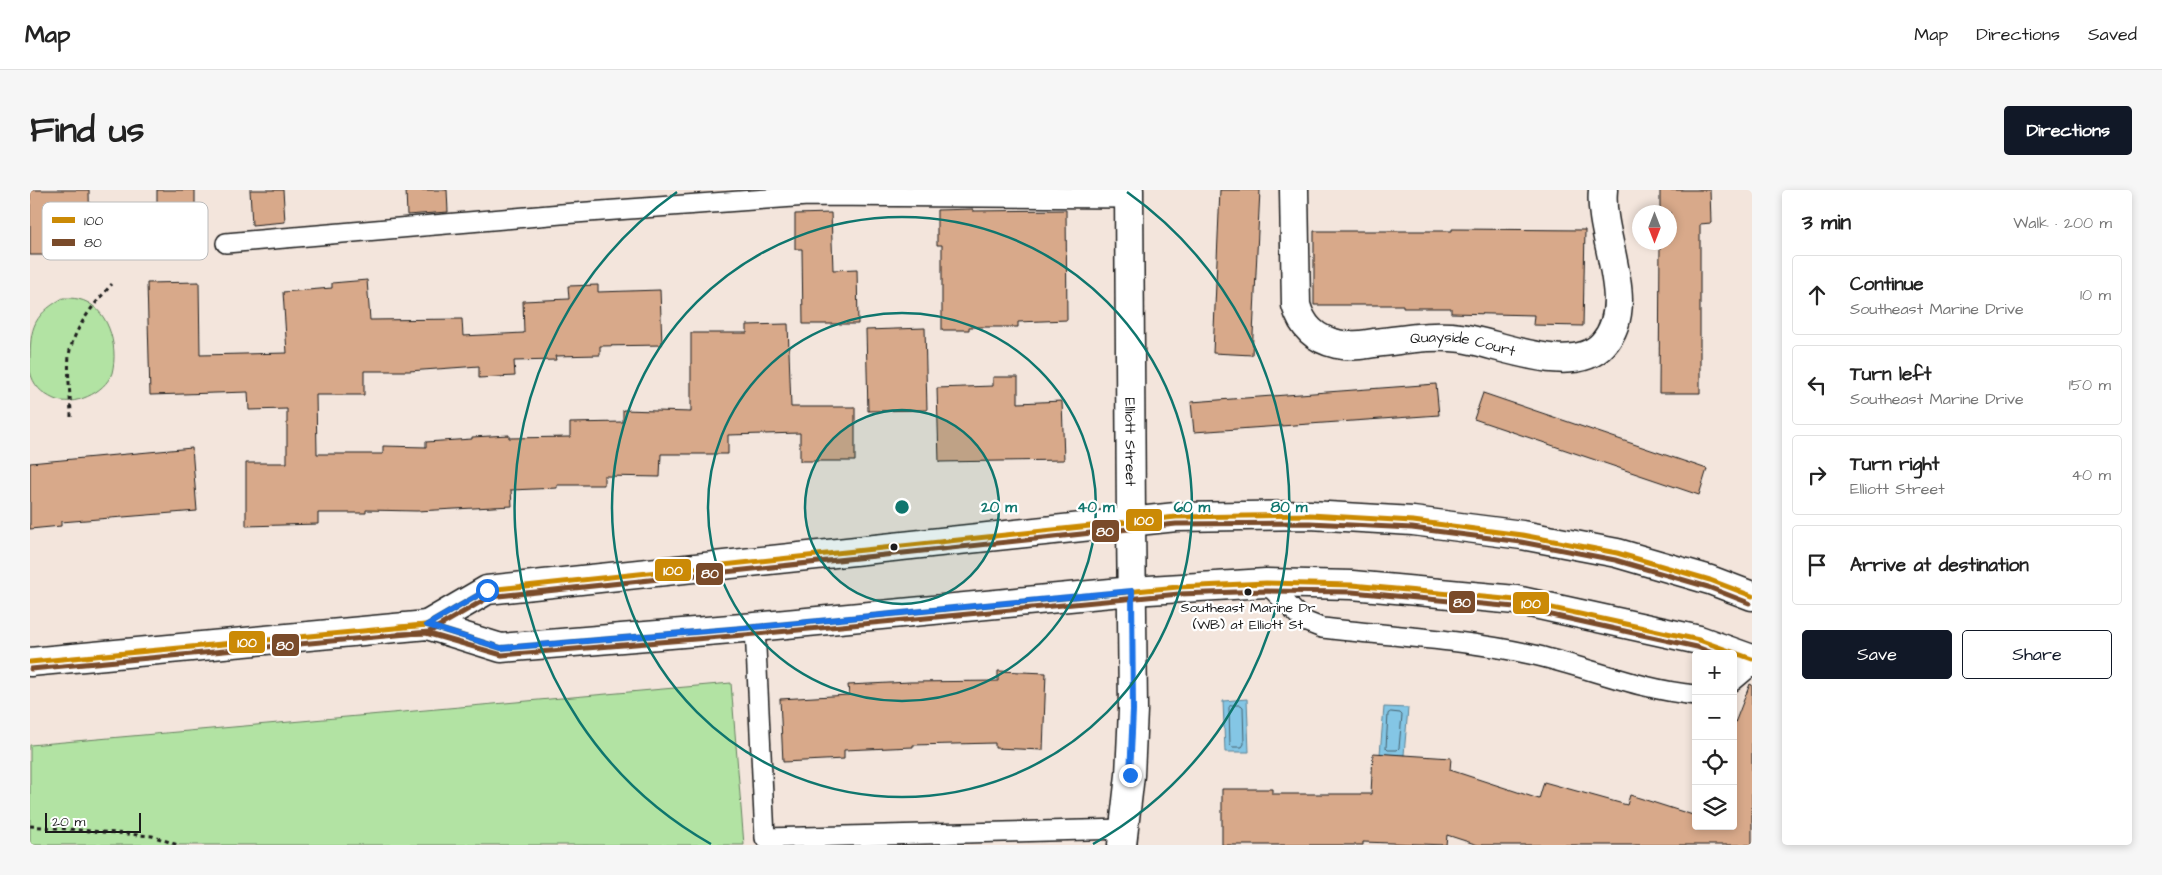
<!DOCTYPE html>
<meta charset="utf-8">
<style>
body{margin:0;font-family:"Architects Daughter",sans-serif;background:#f6f6f6;color:#222}
.controls{position:absolute;right:15px;bottom:15px;display:grid;overflow:hidden;border-radius:5px;box-shadow:0 2px 8px #0003}
.controls button{width:45px;height:45px;display:grid;place-items:center;padding:0;border:0;border-bottom:1px solid #e0e0e0;background:#fff;color:#222;font:25px sans-serif}
.compass{position:absolute;left:1602px;top:15px;width:45px;height:45px;border-radius:50%;background:#fff;box-shadow:0 2px 8px #0003;rotate:180deg}
.scale{position:absolute;left:15px;bottom:12px;width:96px;box-sizing:border-box;padding-left:5px;border:2px solid #1c1c1c;border-top:0;font-size:14px;line-height:18px;white-space:nowrap;color:#1c1c1c;-webkit-text-stroke:4px #fff;paint-order:stroke}
.stop{position:absolute;width:15px;height:15px;margin:-11px;border:4px solid #1a73e8;border-radius:50%;background:#fff}
.stop.end{background:#1a73e8;border-color:#fff;box-shadow:0 1px 5px #0008}
.list{margin:0;padding:0;list-style:none}
h2{display:flex;justify-content:space-between;align-items:center;height:65px;margin:0;padding:0 20px;font-size:21px}
h2 small{font-size:16px;font-weight:400;color:#767676}
.list li{display:grid;grid-template-columns:32px 1fr auto;gap:15px;align-items:center;box-sizing:border-box;height:80px;margin:0 10px 10px;padding:0 10px;border:1px solid #e0e0e0;border-radius:5px}
.list b{display:block;font-size:19px;white-space:nowrap}
.list p{margin:0;font-size:16px;white-space:nowrap;color:#767676}
.list em{font-size:16px;font-style:normal;color:#767676}
.actions{display:flex;gap:10px;padding:15px 20px}
.actions a{flex:1;padding:11px 0;border:1px solid #111827;border-radius:5px;text-align:center;font-size:18px;color:#111827}
.actions .main{background:#111827;color:#fff}
.icon{flex:none;width:28px;height:28px;fill:none;stroke:currentColor;stroke-width:2;stroke-linecap:round;stroke-linejoin:round}
.map{position:relative;flex:none;width:1722px;height:655px;overflow:hidden;border-radius:5px}
header{display:flex;align-items:center;gap:30px;box-sizing:border-box;height:70px;padding:0 25px;background:#fff;border-bottom:1px solid #e0e0e0}
header strong{font-size:24px}
nav{display:flex;gap:28px;margin-inline-start:auto;font-size:18px}
.intro{display:flex;align-items:center;justify-content:space-between;box-sizing:border-box;height:120px;padding:0 30px}
h1{margin:0;font-size:35px}
.button{padding:12px 22px;border-radius:5px;background:#111827;color:#fff;font-size:18px;font-weight:700}
main{display:flex;gap:30px;padding:0 30px}
aside{flex:1;background:#fff;border-radius:5px;box-shadow:0 2px 8px #0003}
.map>svg:first-child{display:block}
</style>
<header>
<strong>Map</strong>
<nav><a>Map</a><a>Directions</a><a>Saved</a></nav>
</header>
<div class="intro"><h1>Find us</h1><a class="button">Directions</a></div>
<main>
<div class="map">
<svg width="1722" height="655" viewBox="0 0 1722 655">
<rect width="100%" height="100%" fill="#f3e5dc"/>
<filter id="ink" filterUnits="userSpaceOnUse"><feTurbulence type="fractalNoise" baseFrequency=".02" numOctaves="2"/><feDisplacementMap in="SourceGraphic" scale="10" xChannelSelector="R" yChannelSelector="G"/><feConvolveMatrix kernelMatrix="1 2 1 2 8 2 1 2 1" color-interpolation-filters="sRGB"/></filter>
<g filter="url(#ink)">
<g fill="#b2e3a3" stroke="#678060">
<path d="M33,108C38,108 43,108 48,109C78,115 89,156 82,183C75,203 43,217 24,209C11,203 3,195 0,181C0,140 0,127 33,108Z"/>
<polygon points="701,493 714,655 0,655 0,555"/>
</g>
<g fill="#84c6e5" stroke="#5a8295">
<polygon points="1217,509 1219,562 1195,562 1193,511"/>
<polygon points="1354,517 1378,518 1374,565 1350,564"/>
</g>
<g fill="none" stroke-linecap="round" stroke-linejoin="round">
<g stroke="#46606c" stroke-width="1">
<polygon points="1201,515 1211,515 1213,517 1214,554 1212,557 1202,557 1200,555 1199,518"/>
<polygon points="1361,522 1370,523 1372,525 1369,558 1367,560 1358,560 1356,558 1358,524"/>
</g>
</g>
<g fill="#d8a98a" stroke="#1c1c1c">
<polygon points="0,0 59,0 60,65 0,65"/>
<rect x="127" y="0" width="38" height="37"/>
<polygon points="220,0 253,0 255,32 222,35"/>
<polygon points="376,0 417,0 418,22 377,25"/>
<polygon points="1190,0 1230,0 1222,165 1183,163"/>
<polygon points="1630,0 1680,0 1681,33 1670,34 1670,203 1629,203 1630,52 1640,52 1640,22 1630,22"/>
<polygon points="943,19 943,21 1036,20 1037,130 988,132 988,137 939,137 939,140 912,140 912,55 907,55 907,20"/>
<polygon points="801,23 803,80 827,79 828,134 773,134 772,59 765,59 765,24"/>
<polygon points="1422,39 1555,40 1553,136 1503,135 1504,125 1421,123 1421,118 1373,118 1373,115 1284,115 1284,41 1422,41"/>
<polygon points="337,90 340,130 432,129 433,146 494,143 493,111 539,109 538,96 568,95 568,102 630,100 632,155 570,156 570,165 525,166 526,170 484,171 485,186 449,188 449,176 379,181 334,181 334,205 286,205 287,264 353,264 353,256 396,257 396,252 442,249 442,247 479,245 479,248 540,247 540,233 593,232 593,220 661,222 661,143 717,143 717,135 758,134 761,217 825,217 825,271 770,271 770,243 698,245 698,264 631,264 630,287 574,286 574,295 527,295 527,298 481,300 482,316 387,321 336,320 336,323 288,323 288,334 216,336 216,273 257,273 257,219 219,220 218,202 120,205 117,93 169,92 170,165 257,163 253,102 302,98 302,93"/>
<polygon points="895,138 897,220 838,221 836,140"/>
<polygon points="963,187 988,187 988,213 1032,211 1034,270 909,272 907,198 963,196"/>
<polygon points="1406,194 1409,225 1164,242 1161,212"/>
<polygon points="1453,203 1677,279 1669,305 1444,229"/>
<polygon points="162,258 167,321 31,332 31,336 0,339 0,273"/>
<polygon points="968,481 1016,483 1013,560 965,558 965,553 883,555 883,557 814,560 814,569 753,572 750,509 819,505 818,495 880,492 968,491"/>
<polygon points="1720,494 1722,495 1722,655 1448,655 1417,645 1416,655 1333,652 1333,655 1192,655 1192,599 1242,599 1242,604 1341,604 1343,563 1421,568 1420,580 1509,609 1514,592 1597,615 1600,605 1666,626 1666,636 1703,636 1703,538"/>
</g>
<g fill="none" stroke-linecap="round" stroke-linejoin="round">
<g stroke="#1c1c1c" stroke-width="22">
<g id="service">
<polyline points="196,53 531,24 778,6 1100,8"/>
<path d="M1236,393L1274,431L1292,438C1361,446 1431,449 1500,464C1555,476 1610,500 1666,505"/>
<polyline points="725,437 735,648 1095,639"/>
<polyline points="1703,491 1722,475"/>
</g>
</g>
<g stroke="#1c1c1c" stroke-width="31">
<g id="minor">
<path id="s1" d="M1099,0L1101,332"/>
<path id="s2" d="M1264,0L1266,115C1272,136 1284,149 1307,154C1319,157 1332,155 1344,153C1372,150 1403,144 1431,148C1468,153 1543,188 1573,154C1609,114 1568,47 1573,0"/>
</g>
</g>
<g stroke="#1c1c1c" stroke-width="31">
<polyline id="tertiary" points="1092,655 1100,585 1103,520 1101,332"/>
</g>
<g stroke="#1c1c1c" stroke-width="31">
<g id="primary">
<polyline points="397,435 457,400 1146,327 1280,325 1383,331 1492,345 1587,363 1680,390 1722,406"/>
<polyline points="0,472 397,435 471,458 725,437 1102,401 1236,393 1322,395 1486,410 1669,450 1722,469"/>
</g>
</g>
<g stroke="#1c1c1c" stroke-width="3" stroke-dasharray="4 4" stroke-linecap="butt">
<path d="M41,227C41,207 36,178 40,160C47,134 65,113 82,94"/>
<polyline points="0,636 122,646 148,655"/>
</g>
<use href="#service" stroke="#fff" stroke-width="19"/>
<use href="#minor" stroke="#fff" stroke-width="28"/>
<use href="#tertiary" stroke="#fff" stroke-width="28"/>
<use href="#primary" stroke="#fff" stroke-width="28"/>
<g stroke="#fff" stroke-width="9">
<g id="bus-1">
<polyline points="368,437 397,435 471,458 725,437 1148,397 1236,393 1322,395 1486,410 1669,450 1722,469"/>
<polyline points="0,472 397,435 457,400 1146,327 1280,325 1383,331 1492,345 1587,363 1680,390 1722,406"/>
</g>
</g>
<g stroke="#fff" stroke-width="9">
<g id="bus-2">
<polyline points="369,444 396,443 472,465 726,444 1149,404 1236,401 1322,402 1485,417 1667,457 1685,464"/>
<polyline points="1,479 399,442 459,407 1146,334 1280,333 1382,338 1491,352 1585,370 1678,397 1719,413"/>
</g>
</g>
<use href="#bus-1" stroke="#cb8a06" stroke-width="5"/>
<use href="#bus-2" stroke="#7a4b2a" stroke-width="5"/>
</g>
</g>
<g fill="none" stroke-linecap="round" stroke-linejoin="round" filter="url(#ink)">
<polyline stroke="#1a73e8" stroke-width="6" points="457,400 397,435 471,458 725,437 1102,401 1103,520 1100,585"/>
</g>
<circle cx="872" cy="317" r="97" fill="#0f766e" fill-opacity=".12"/>
<g fill="none" stroke="#0f766e" stroke-width="2.5">
<circle cx="872" cy="317" r="97"/>
<circle cx="872" cy="317" r="194"/>
<circle cx="872" cy="317" r="290"/>
<path d="M681 654A387 387 0 0 1 647 2M1097 2A387 387 0 0 1 1063 654"/>
</g>
<g fill="#1c1c1c" stroke="#fff" stroke-width="2">
<circle cx="864" cy="357" r="4.5"/>
<circle cx="1218" cy="402" r="4.5"/>
</g>
<g text-anchor="middle" dominant-baseline="central" stroke-width="4.5" stroke-linejoin="round" paint-order="stroke">
<g font-size="14" fill="#1c1c1c" stroke="#fff">
<text x="1218" y="418">Southeast Marine Dr<tspan x="1218" dy="17">(WB) at Elliott St</tspan></text>
</g>
<g font-size="15" fill="#1c1c1c" stroke="#fff">
<text stroke="none"><textPath href="#s2" startOffset="302">Quayside Court</textPath></text>
<text stroke="none"><textPath href="#s1" startOffset="252">Elliott Street</textPath></text>
</g>
</g>
<rect x="12" y="12" width="166" height="58" rx="8" fill="#fff" stroke="#bbb" stroke-width="1"/>
<rect x="22" y="27" width="23" height="6" fill="#cb8a06"/>
<rect x="22" y="49" width="23" height="7" fill="#7a4b2a"/>
<g font-size="14" fill="#1c1c1c">
<text x="54" y="35">100</text>
<text x="54" y="57">80</text>
</g>
<circle cx="872" cy="317" r="8" fill="#0f766e" stroke="#fff" stroke-width="2.5"/>
<g font-size="15" text-anchor="middle" font-weight="bold" fill="#0f766e" stroke="#fff" stroke-width="4.5" stroke-linejoin="round" paint-order="stroke">
<text x="969" y="322">20 m</text>
<text x="1066" y="322">40 m</text>
<text x="1162" y="322">60 m</text>
<text x="1259" y="322">80 m</text>
</g>
<g stroke="#fff" stroke-width="2">
<rect x="1095" y="318" width="38" height="24" rx="5" fill="#cb8a06"/>
<rect x="1061" y="329" width="29" height="24" rx="5" fill="#7a4b2a"/>
<rect x="624" y="368" width="38" height="24" rx="5" fill="#cb8a06"/>
<rect x="665" y="372" width="29" height="24" rx="5" fill="#7a4b2a"/>
<rect x="1418" y="400" width="28" height="24" rx="5" fill="#7a4b2a"/>
<rect x="1482" y="401" width="38" height="24" rx="5" fill="#cb8a06"/>
<rect x="198" y="440" width="38" height="24" rx="5" fill="#cb8a06"/>
<rect x="241" y="443" width="29" height="24" rx="5" fill="#7a4b2a"/>
</g>
<g font-size="14" text-anchor="middle" font-weight="bold" fill="#fff">
<text x="1114" y="335">100</text>
<text x="1075" y="346">80</text>
<text x="643" y="385">100</text>
<text x="680" y="388">80</text>
<text x="1432" y="417">80</text>
<text x="1501" y="418">100</text>
<text x="217" y="457">100</text>
<text x="255" y="460">80</text>
</g>
</svg>
<div class="controls">
<button>+</button>
<button>−</button>
<button><svg class="icon" aria-label="locate" viewBox="0 0 24 24"><circle cx="12" cy="12" r="6"/><path d="M12 2v4M12 18v4M2 12h4M18 12h4"/></svg></button>
<button><svg class="icon" aria-label="layers" viewBox="0 0 24 24"><path d="M12 4l9 5-9 5-9-5zM3 14l9 5 9-5"/></svg></button>
</div>
<svg class="compass" viewBox="-18 -18 36 36"><path d="M0-13l5 13h-10z" fill="#e53935"/><path d="M0 13l5-13h-10z" fill="#767676"/></svg>
<div class="scale">20 m</div>
<div class="stop" style="left:457px;top:400px"></div>
<div class="stop end" style="left:1100px;top:585px"></div>
</div>
<aside>
<h2>3 min<small>Walk · 200 m</small></h2>
<ul class="list">
<li><svg class="icon" aria-label="ahead" viewBox="0 0 24 24"><path d="M12 20V5M6 11l6-6 6 6"/></svg><div><b>Continue</b><p>Southeast Marine Drive</p></div><em>10 m</em></li>
<li><svg class="icon" aria-label="left" viewBox="0 0 24 24"><path d="M17 20v-9H6M10 6l-5 5 5 5"/></svg><div><b>Turn left</b><p>Southeast Marine Drive</p></div><em>150 m</em></li>
<li><svg class="icon" aria-label="right" viewBox="0 0 24 24"><path d="M7 20v-9h11M14 6l5 5-5 5"/></svg><div><b>Turn right</b><p>Elliott Street</p></div><em>40 m</em></li>
<li><svg class="icon" aria-label="arrive" viewBox="0 0 24 24"><path d="M6 21V4h12l-3 4 3 4H6"/></svg><div><b>Arrive at destination</b></div></li>
</ul>
<div class="actions"><a class="main">Save</a><a>Share</a></div>
</aside>
</main>
